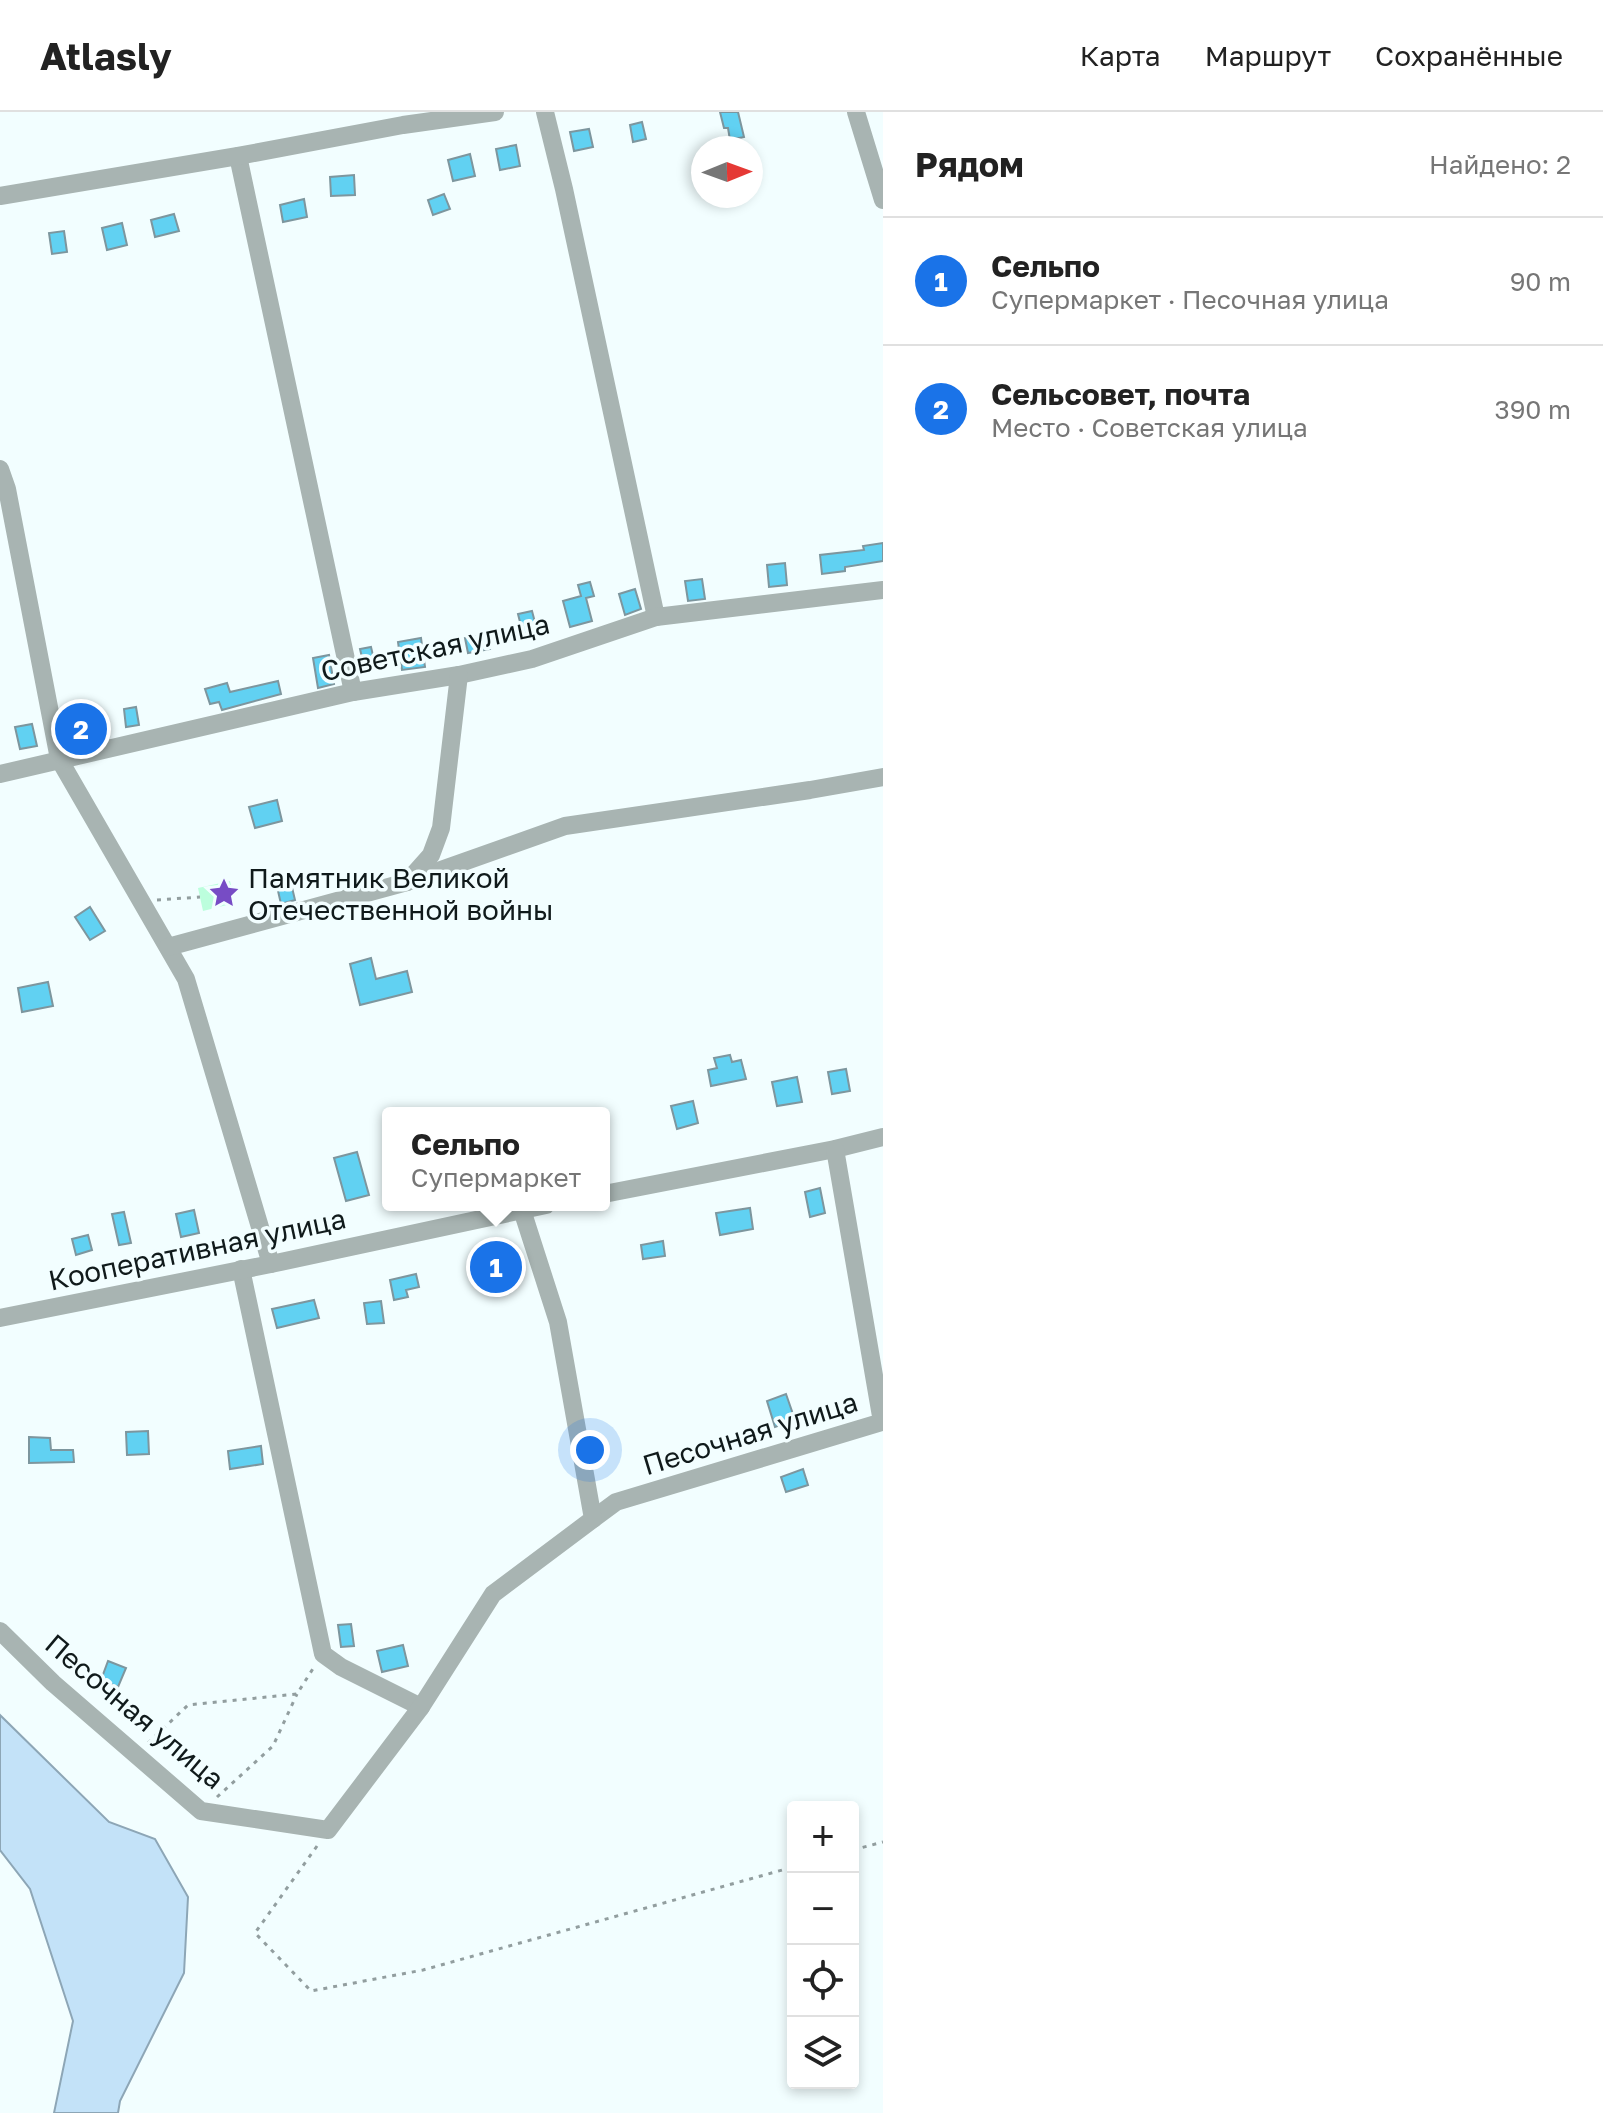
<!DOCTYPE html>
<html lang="ru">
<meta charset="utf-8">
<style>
body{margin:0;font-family:"Golos Text",sans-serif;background:#f2f2f2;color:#222}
.controls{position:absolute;right:24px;bottom:24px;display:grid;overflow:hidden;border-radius:8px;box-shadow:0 4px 12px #0003}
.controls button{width:72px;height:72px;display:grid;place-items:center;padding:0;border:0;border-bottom:2px solid #e0e0e0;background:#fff;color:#222;font:40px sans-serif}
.compass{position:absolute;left:691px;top:24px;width:72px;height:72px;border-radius:50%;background:#fff;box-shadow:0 4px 12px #0003;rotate:89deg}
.you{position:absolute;left:590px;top:1338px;width:28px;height:28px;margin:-20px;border:6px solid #fff;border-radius:50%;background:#1a73e8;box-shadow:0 0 0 12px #1a73e833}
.badge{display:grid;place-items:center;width:52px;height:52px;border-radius:50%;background:#1a73e8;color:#fff;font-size:26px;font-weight:700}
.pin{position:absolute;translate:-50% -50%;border:4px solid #fff;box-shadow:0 2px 8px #0006}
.popup{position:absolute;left:382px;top:995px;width:228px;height:104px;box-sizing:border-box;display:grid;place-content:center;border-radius:8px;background:#fff;filter:drop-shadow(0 2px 6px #0005);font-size:26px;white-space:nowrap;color:#767676}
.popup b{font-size:30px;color:#222}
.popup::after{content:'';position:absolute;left:50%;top:100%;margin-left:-16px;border:16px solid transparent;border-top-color:#fff}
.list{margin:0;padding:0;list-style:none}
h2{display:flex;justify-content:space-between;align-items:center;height:104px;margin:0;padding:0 32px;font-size:34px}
h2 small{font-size:26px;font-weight:400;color:#767676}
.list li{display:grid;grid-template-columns:52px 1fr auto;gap:24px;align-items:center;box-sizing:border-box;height:128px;padding:0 32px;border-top:2px solid #e0e0e0}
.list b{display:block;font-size:30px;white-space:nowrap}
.list p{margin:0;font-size:26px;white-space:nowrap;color:#767676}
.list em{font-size:26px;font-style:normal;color:#767676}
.icon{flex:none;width:44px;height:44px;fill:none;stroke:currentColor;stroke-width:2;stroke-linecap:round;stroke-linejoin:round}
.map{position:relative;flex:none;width:883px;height:2001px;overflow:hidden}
header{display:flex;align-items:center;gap:48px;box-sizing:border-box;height:112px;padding:0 40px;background:#fff;border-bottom:2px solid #e0e0e0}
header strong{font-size:38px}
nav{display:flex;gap:44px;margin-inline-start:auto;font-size:28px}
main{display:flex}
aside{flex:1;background:#fff}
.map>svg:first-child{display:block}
</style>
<header>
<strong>Atlasly</strong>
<nav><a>Карта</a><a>Маршрут</a><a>Сохранённые</a></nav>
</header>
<main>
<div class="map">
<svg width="883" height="2001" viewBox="0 0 883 2001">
<rect width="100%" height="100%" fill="#f2feff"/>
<polygon fill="#bcfedd" points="230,769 235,791 203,799 198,776"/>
<polygon fill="#c3e2f8" stroke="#8da6b6" stroke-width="2" points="0,1603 109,1710 155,1727 188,1785 184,1861 120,1989 118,2001 54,2001 73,1909 30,1777 0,1738"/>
<g fill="#61d1f2" stroke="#7d969e" stroke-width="2">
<polygon points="720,0 738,0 744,25 730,28 728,16 724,16"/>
<polygon points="642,10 646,27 633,30 630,13"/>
<polygon points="589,17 593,35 574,39 570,20"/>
<polygon points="516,33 520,54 500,58 496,37"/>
<polygon points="470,42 475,64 453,69 448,48"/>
<polygon points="354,63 355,83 331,84 330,65"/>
<polygon points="444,82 450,97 433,103 428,88"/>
<polygon points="304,87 307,105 283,110 280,93"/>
<polygon points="174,102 179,119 155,125 151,108"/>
<polygon points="122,111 127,133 107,138 102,116"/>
<polygon points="64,119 67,140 52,142 49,121"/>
<polygon points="883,431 883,449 845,455 845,459 822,462 820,443 864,438 863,434"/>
<polygon points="785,451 787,473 769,475 767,453"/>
<polygon points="702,467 705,487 688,489 685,469"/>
<polygon points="590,470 594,484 586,486 592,509 570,515 563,489 581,484 578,473"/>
<polygon points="635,477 641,497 625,503 619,482"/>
<polygon points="532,499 537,518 523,522 518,502"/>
<polygon points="488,523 490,537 468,541 465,526"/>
<polygon points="421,526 425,555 402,558 398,530"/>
<polygon points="371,535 376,556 365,558 360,537"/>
<polygon points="329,543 334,572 318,576 313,546"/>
<polygon points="278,569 281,582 222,598 219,590 210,592 205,577 227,571 230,580"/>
<polygon points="136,595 139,613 126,615 124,597"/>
<polygon points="92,607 95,623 70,628 66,612"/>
<polygon points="32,612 37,634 20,637 15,615"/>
<polygon points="277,688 282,709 255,716 249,695"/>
<polygon points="290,767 295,788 281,792 276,770"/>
<polygon points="90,795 105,819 90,828 75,805"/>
<polygon points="371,846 376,867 407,859 412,880 360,893 350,852"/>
<polygon points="48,870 53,894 22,900 18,876"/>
<polygon points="730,943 732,950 741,948 746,967 711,974 708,958 717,956 714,946"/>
<polygon points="846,957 850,979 832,982 828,960"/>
<polygon points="797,965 802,990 777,994 772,970"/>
<polygon points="693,989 698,1011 677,1017 671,994"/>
<polygon points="357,1040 369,1083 346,1089 334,1046"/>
<polygon points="820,1076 825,1101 810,1105 805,1080"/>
<polygon points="750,1096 753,1117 720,1123 716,1101"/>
<polygon points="194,1098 199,1121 181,1125 176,1102"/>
<polygon points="124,1100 131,1131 119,1133 112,1102"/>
<polygon points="88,1123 92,1138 76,1143 72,1127"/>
<polygon points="663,1129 665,1144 643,1147 641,1133"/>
<polygon points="508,1146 510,1159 485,1164 482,1151"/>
<polygon points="416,1162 419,1175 406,1178 408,1185 394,1188 390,1168"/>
<polygon points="314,1188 319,1206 277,1216 272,1197"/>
<polygon points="381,1189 384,1211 367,1212 364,1191"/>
<polygon points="786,1282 795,1308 775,1315 767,1289"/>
<polygon points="148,1319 149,1342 127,1343 126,1320"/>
<polygon points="29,1325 50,1326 51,1338 73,1338 74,1350 29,1351"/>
<polygon points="261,1334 263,1352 230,1357 228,1339"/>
<polygon points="803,1357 808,1373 786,1380 781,1365"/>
<polygon points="351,1512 354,1534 341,1535 338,1513"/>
<polygon points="403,1533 408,1554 382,1560 377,1539"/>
<polygon points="108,1549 126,1556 118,1575 101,1568"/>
</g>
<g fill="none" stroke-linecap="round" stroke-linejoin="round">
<g stroke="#929e9f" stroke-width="3" stroke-dasharray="4 6" stroke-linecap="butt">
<polyline points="157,788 200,785"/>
<polyline points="148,1631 188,1593 297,1582 314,1555"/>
<polyline points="217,1685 273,1634 297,1582"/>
<polyline points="317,1734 255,1821 311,1879 423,1858 793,1755"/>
<polyline points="853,1738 883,1730"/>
</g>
<g stroke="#a8b4b2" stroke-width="18">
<polyline points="545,0 564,77 656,505"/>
<polyline points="856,0 883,88"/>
<polyline points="238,44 353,580"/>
<polyline points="0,84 238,44 403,13 495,0"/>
<polyline points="0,357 7,377 59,647 186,867 271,1152"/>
<polyline points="0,662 353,580 459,563 532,547 656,505 883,478"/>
<polyline points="407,770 565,714 810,678 883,665"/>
<polyline points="168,835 407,770 431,743 441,716 459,563"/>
<polyline points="604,1082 835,1037 883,1025"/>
<polyline points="241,1157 323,1542 341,1555 421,1595"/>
<polyline points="0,1206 271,1152 546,1093"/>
<polyline points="593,1407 616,1390 882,1310 835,1037"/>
<polyline points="0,1519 53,1571 201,1699 328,1718 421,1595 493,1482 593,1407 558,1210 522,1098"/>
</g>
</g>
<defs>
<g id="sight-bare" transform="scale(2.4)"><path d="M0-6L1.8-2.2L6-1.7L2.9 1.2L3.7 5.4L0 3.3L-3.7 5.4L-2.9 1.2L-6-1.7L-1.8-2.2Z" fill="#774cc5" stroke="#f2feff" stroke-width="2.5" paint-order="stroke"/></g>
</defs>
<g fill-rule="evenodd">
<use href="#sight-bare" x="224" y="781"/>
</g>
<g text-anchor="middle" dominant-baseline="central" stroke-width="7" stroke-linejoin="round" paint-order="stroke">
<g font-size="28" fill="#101a1b" stroke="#f2feff">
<text transform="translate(435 535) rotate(-12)">Советская улица</text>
<text transform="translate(197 1137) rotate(-12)">Кооперативная улица</text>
<text transform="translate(750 1321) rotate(-17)">Песочная улица</text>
<text transform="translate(135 1599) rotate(40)">Песочная улица</text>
</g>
<g font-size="28" fill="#101a1b" stroke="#f2feff" text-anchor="start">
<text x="248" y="765">Памятник Великой<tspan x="248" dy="32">Отечественной войны</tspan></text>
</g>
</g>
</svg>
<div class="controls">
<button>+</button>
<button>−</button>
<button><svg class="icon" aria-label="locate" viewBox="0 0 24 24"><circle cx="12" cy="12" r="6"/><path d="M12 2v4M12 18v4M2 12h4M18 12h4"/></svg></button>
<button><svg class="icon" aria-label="layers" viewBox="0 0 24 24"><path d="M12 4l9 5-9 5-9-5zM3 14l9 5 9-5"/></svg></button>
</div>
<svg class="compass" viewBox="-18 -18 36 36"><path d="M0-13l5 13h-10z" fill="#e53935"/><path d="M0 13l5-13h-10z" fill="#767676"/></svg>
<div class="you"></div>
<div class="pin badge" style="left:496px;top:1155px">1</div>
<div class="popup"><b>Сельпо</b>Супермаркет</div>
<div class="pin badge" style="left:81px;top:617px">2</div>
</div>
<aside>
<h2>Рядом<small>Найдено: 2</small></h2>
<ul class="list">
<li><span class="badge">1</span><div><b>Сельпо</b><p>Супермаркет · Песочная улица</p></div><em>90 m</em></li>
<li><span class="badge">2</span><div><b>Сельсовет, почта</b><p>Место · Советская улица</p></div><em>390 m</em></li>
</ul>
</aside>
</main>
